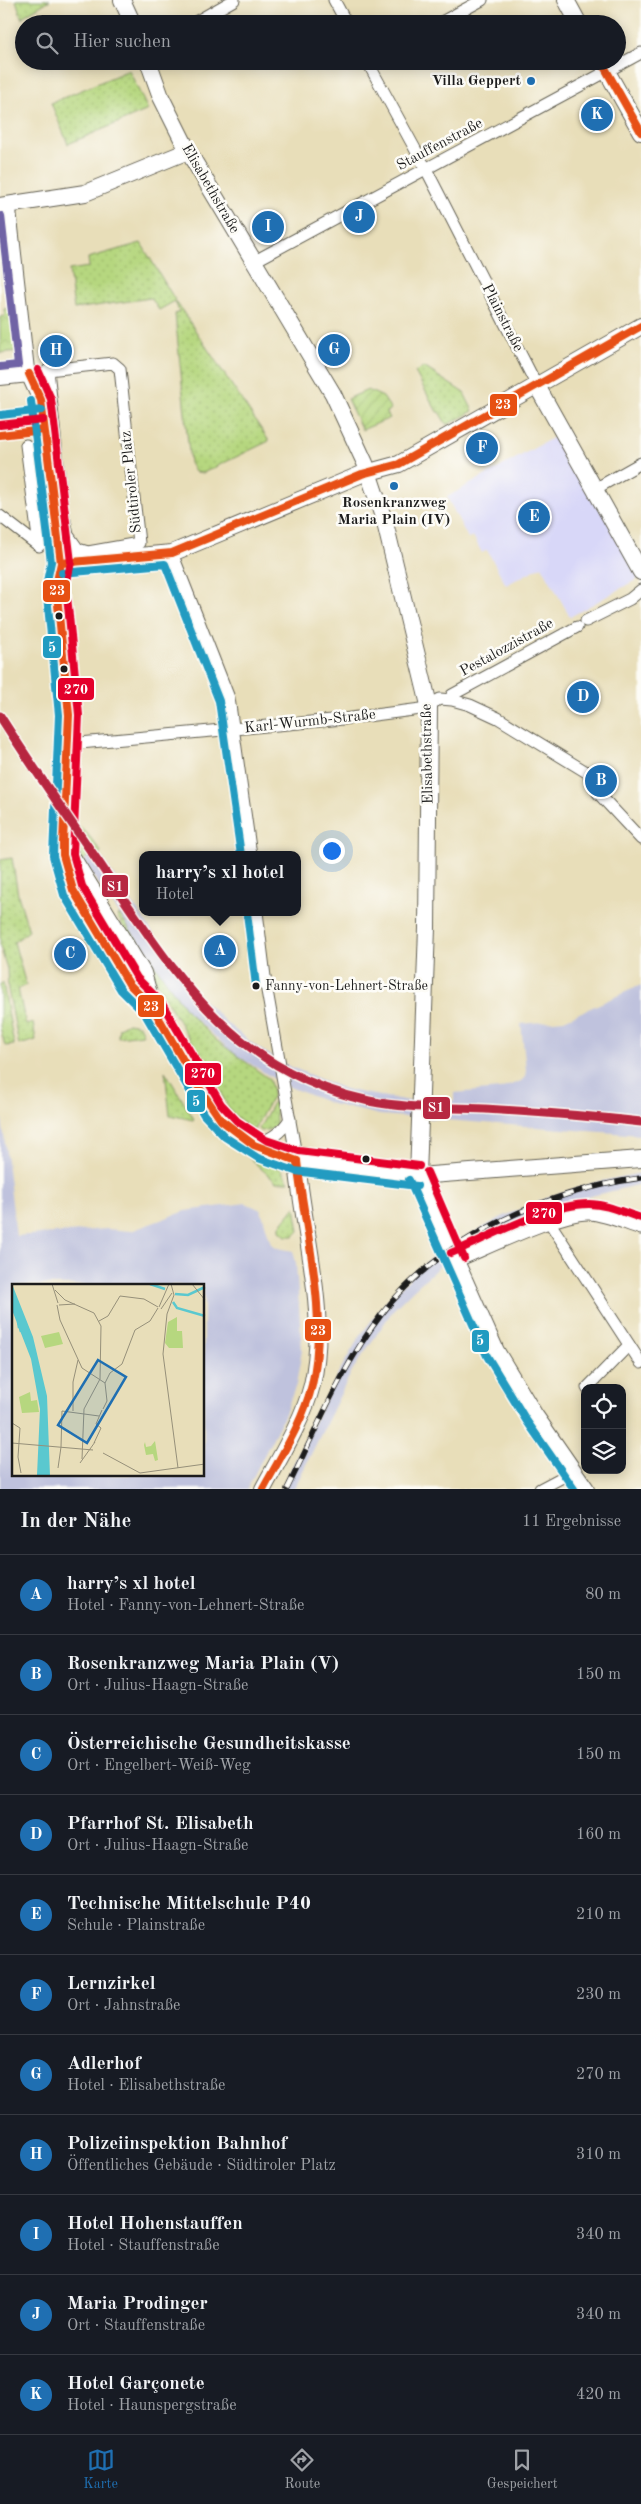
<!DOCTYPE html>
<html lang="de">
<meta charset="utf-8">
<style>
body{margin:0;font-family:"Old Standard TT",serif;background:#242831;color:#f1f3f6}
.controls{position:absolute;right:15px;bottom:15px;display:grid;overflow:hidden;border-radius:10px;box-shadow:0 2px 12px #0003}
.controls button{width:45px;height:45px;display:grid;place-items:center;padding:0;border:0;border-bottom:1px solid #363941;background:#171b24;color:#f1f3f6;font:25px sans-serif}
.you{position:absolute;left:331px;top:850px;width:18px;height:18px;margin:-12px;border:4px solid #fff;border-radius:50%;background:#1a73e8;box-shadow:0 0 0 8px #1a73e833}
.badge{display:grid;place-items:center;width:32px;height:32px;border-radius:50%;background:#1f6fb2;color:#fff;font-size:16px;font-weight:700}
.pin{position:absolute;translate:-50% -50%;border:2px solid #fff;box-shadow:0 1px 5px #0006}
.popup{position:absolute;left:139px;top:851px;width:162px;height:65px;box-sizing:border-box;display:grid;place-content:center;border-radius:10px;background:#171b24;filter:drop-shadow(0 1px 4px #0005);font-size:16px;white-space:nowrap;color:#9ea1a6}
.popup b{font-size:19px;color:#f1f3f6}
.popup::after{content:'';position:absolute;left:50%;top:100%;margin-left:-10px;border:10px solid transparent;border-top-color:#171b24}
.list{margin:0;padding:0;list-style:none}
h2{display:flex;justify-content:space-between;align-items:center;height:65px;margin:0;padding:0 20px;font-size:21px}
h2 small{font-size:16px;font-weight:400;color:#9ea1a6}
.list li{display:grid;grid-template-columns:32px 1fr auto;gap:15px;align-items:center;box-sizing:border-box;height:80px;padding:0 20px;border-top:1px solid #363941}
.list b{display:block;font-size:19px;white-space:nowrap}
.list p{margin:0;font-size:16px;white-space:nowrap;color:#9ea1a6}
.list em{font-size:16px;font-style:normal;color:#9ea1a6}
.icon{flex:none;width:28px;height:28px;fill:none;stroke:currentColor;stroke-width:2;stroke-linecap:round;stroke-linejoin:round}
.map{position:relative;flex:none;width:641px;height:1489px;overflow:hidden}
.search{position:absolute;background:#171b24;box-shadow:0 2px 12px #0003;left:15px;right:15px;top:15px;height:55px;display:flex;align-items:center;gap:12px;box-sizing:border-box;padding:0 18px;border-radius:28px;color:#9ea1a6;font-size:19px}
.sheet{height:945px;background:#171b24}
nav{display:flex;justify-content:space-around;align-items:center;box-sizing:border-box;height:70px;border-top:1px solid #363941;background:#171b24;font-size:14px;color:#9ea1a6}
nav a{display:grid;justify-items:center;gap:2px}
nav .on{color:#1f6fb2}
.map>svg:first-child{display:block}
</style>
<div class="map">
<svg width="641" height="1489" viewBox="0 0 641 1489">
<defs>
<pattern id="grass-dots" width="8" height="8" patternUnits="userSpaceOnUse" patternTransform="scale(1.25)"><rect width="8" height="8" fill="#b6d77f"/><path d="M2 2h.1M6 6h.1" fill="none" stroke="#9cb86d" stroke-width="1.8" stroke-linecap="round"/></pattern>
<pattern id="park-crowns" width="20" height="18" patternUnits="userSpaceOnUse" patternTransform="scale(1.25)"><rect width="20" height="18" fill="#b6d77f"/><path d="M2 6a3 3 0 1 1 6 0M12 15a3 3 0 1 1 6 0" fill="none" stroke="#9cb86d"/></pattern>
<pattern id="garden-furrows" width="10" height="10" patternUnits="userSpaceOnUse" patternTransform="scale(1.25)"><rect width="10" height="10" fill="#b6d77f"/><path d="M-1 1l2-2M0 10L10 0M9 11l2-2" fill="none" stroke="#9cb86d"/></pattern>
</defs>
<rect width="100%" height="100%" fill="#fdfcf7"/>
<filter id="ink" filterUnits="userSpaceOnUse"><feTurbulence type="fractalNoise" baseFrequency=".02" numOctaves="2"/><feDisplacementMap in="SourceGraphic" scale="10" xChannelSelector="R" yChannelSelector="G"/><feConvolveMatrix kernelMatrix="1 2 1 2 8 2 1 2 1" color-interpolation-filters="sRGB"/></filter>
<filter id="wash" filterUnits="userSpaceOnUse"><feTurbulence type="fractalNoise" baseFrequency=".0096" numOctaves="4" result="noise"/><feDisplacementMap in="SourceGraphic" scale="20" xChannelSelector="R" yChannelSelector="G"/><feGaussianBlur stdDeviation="1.12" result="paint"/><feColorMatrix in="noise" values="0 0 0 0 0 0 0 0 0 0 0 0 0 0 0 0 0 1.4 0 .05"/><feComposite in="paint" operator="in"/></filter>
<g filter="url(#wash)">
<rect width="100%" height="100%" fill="#e8deb9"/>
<polygon fill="#d8d7f8" points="563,432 641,577 570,617 542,566 506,585 487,550 482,553 473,536 468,538 447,497"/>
<g fill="#bfc2dd" fill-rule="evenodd">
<polygon points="96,854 101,857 175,965 203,1000 230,1026 260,1049 289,1066 342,1088 363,1093 410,1101 454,1101 454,1093 500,1089 521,1081 525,1077 526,1070 521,1024 564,1020 641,985 641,1135 380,1115 332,1104 282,1084 232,1052 187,1011 89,870 85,863 86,859 90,855"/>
<path d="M0,1102L16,1236L107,1229L131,1231L185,1211L246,1203L261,1210L271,1244L278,1248L293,1251L296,1263L302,1350L296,1385L284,1416L247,1489H0ZM14,1285H204V1475H14Z"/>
<polygon points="641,1173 641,1184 571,1201 492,1234 467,1247 442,1264 413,1290 394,1309 352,1371 294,1489 281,1489 339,1372 361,1334 386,1302 434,1255 502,1217 551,1196 597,1182"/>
</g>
<g fill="url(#grass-dots)" stroke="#697a4e">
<polygon points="16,0 50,0 22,17 22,19"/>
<polygon points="129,70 148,110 68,144 51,103"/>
<polygon points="141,243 175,300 269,441 203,473 195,472 190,463 175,314 179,312 175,301 159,310 151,298 74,309 69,270 89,267 88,258"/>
<polygon points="424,367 464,393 473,411 447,425 439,412 437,412 415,372"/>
<path d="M71,823C84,825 93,842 101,852L99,854L91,853L82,862L72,832Z"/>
<polygon points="12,858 18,895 29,931 14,942 26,985 18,989 26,1025 33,1023 36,1040 19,1045 8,990 7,969 0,946 0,860"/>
<path d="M119,914L187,1011L216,1040L269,1079L273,1091L272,1097L254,1130C236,1120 229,1111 221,1093L117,916Z"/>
<polygon points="128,1023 139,1025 143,1034 118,1037 119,1028"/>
<polygon points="165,1071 194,1119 193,1120 170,1115"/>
<polygon points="275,1099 276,1124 272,1129 261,1131 259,1129"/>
<polygon points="222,1132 242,1149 240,1152 221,1136"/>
<polygon points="247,1151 281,1169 289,1182 276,1182 245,1154"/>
<polygon points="295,1207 299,1231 294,1236 286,1236 280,1231 280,1226"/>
</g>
<g fill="url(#park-crowns)" stroke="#697a4e">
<polygon points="13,307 18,351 0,353 0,317 5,316 4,309"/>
<polygon points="3,983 14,1045 5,1046 0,1027 0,984"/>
</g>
<polygon fill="url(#garden-furrows)" stroke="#697a4e" points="368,390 383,397 391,409 386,412 390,418 362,430 347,399"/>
</g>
<g filter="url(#ink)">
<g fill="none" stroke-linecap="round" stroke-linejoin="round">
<g stroke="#636053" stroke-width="13">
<g id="street">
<polyline points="334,0 347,24"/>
<polyline points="192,24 234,0"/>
<polyline points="438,24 482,0"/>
<polyline points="367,61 426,169 537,386"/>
<polyline points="10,205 29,374"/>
<polyline points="253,262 641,53"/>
<polygon points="113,363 120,369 139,543 88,552 78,549 68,535 63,510 48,370"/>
<polyline points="595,489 641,463"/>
<polyline points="0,516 39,546 26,445"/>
<polyline points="172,553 229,698 251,855"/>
<polyline points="586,621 630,599 641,590"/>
<polyline points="452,695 577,627"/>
<polyline points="69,744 343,719 421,709 440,699 452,700 470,705 498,718 588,773 598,793 641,839"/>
<polyline points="257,912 266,985 297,1161"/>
<path d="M254,1145C271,1139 280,1134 290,1119"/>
<polyline points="550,1223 641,1363"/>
<path d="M455,1262C485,1250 560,1213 589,1214C606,1215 625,1224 641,1229"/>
<polyline points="587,1388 629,1345"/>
<polyline points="540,1489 574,1471"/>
</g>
</g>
<g stroke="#636053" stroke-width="18">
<g id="secondary">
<polyline points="122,0 133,24"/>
<polyline points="566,0 579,24"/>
<polyline points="148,61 161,97 188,151 333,394 365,463 385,523 429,705 427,928 418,1176 496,1351 534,1414 586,1489"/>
<polyline points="601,61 641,132"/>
<polyline points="0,206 85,193 188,151"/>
<polyline points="0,377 29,374 41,400 61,563 56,585 68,700"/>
<polyline points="537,386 641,572"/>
<polyline points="61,563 172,553 362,474 399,464 641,326"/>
<polyline points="69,715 63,842 65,868 73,890 129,984 152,1007"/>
<polyline points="63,842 143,973 153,1008 198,1086 221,1120 249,1142 297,1161 418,1176 641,1159"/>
<path d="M263,1489C279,1459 304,1418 312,1385C329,1312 303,1234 297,1161"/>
</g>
</g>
<use href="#street" stroke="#fff" stroke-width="11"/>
<use href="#secondary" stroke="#fff" stroke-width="16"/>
<g stroke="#1c1c1c" stroke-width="5.5">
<path id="rail" d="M287,1489C316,1431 341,1367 381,1315C440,1238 546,1191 641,1178"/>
</g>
<use href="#rail" stroke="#fdfcf7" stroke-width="4" stroke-dasharray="11" stroke-linecap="butt"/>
<g stroke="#fdfcf7" stroke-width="11">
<g id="bus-1">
<polyline points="601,61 641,132"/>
<polyline points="29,374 41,400 61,563 56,585 69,715 63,842 63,855 73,890 129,984 153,1008 198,1086 221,1120 254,1145 297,1161"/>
<polyline points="0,435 44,430"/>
<polyline points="61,563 172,553 362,474 399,464 641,326"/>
<path d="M263,1489C281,1456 303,1422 312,1385C329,1312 305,1234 297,1161"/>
</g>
</g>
<g stroke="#fdfcf7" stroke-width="11">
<g id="bus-2">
<polyline points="31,401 51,562 46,586 59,715 53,856 64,895 121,990 145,1014 204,1115 225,1137 258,1158 295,1171 417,1186"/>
<polyline points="1,415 42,410"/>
<polyline points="62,573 165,564 219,701 241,855"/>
<polyline points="247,913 256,986"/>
<polyline points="409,1180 487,1356 526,1420 574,1489"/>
</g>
</g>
<g stroke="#fdfcf7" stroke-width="11">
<g id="bus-3">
<polyline points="38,370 51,399 71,562 66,586 79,715 73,854 82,886 137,978 161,1002 221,1104 237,1121 266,1140 299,1151 419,1166"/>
<polyline points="0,425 43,420"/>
<polyline points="427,1172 464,1258"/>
<path d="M451,1253C489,1237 549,1204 589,1204C607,1204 624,1213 641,1218"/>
</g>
</g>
<g stroke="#fdfcf7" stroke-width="11">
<polyline id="bus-4" points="0,367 18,365 1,216"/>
</g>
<use href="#bus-1" stroke="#e75012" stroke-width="8"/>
<use href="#bus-2" stroke="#219bc1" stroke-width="8"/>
<use href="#bus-3" stroke="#e4002b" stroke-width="8"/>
<use href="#bus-4" stroke="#6f64a5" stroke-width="8"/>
<g stroke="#fdfcf7" stroke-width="12">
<path id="rail-1" d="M0,716C33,768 69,819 104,870C176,976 234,1072 369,1101C407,1109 447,1107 485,1109C537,1112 589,1116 641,1122"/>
</g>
<use href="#rail-1" stroke="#b72841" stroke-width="9"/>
</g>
</g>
<g fill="#1f6fb2" stroke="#fdfcf7" stroke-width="2">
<circle cx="531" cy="81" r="5"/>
<circle cx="394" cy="486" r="5"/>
</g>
<g fill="#1c1c1c" stroke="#fdfcf7" stroke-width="2">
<circle cx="59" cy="616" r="4.5"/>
<circle cx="64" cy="669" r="4.5"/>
<circle cx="256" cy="986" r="4.5"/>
<circle cx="366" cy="1159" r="4.5"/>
</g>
<g text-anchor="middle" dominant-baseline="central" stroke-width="5" stroke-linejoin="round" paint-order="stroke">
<g font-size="14" fill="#1c1c1c" stroke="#fdfcf7" text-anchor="start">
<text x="265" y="986">Fanny-von-Lehnert-Straße</text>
</g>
<g font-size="15" font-weight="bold" fill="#1c1c1c" stroke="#fdfcf7" text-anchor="end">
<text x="521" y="81">Villa Geppert</text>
<text x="394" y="503" text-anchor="middle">Rosenkranzweg<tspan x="394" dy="17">Maria Plain (IV)</tspan></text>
</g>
<g font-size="15" fill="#1c1c1c" stroke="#fdfcf7">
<text transform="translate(440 145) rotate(-28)">Stauffenstraße</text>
<text transform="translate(210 189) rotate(60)">Elisabethstraße</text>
<text transform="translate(502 318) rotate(63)">Plainstraße</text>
<text transform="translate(132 482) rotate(-96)">Südtiroler Platz</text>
<text transform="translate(507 648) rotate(-29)">Pestalozzistraße</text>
<text transform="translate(310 722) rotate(-6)">Karl-Wurmb-Straße</text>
<text transform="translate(428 754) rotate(-91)">Elisabethstraße</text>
</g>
</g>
<g transform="translate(12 1284)">
<rect width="192" height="192" fill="#e8deb9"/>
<path d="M165,33V47H170L171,64H157L153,59L156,38ZM18,108L19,117L25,116L27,128L10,129L7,113ZM143,157L146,176L143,177L141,170L134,171L132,161L133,158L134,163L139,162Z" fill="#b6d77f"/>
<path d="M47,48L51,60L33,64L29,52Z" fill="#b6d77f"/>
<path d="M0,0L21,53L35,112L38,192L25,191L28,125L19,75L0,26Z" fill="#5ac8cf"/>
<path fill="none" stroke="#5ac8cf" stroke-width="2.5" d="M138,0L153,5M163,10L176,11L193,3M161,18L165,24L193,32M7,44L6,38L9,48"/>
<path fill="none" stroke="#96907a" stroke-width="1" d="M40,0L46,19M159,0L162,11L155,30L151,70L166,184M180,0L193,16M43,6L53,16L82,29L89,42L88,95L72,125L70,175M45,21L48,36L70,84L93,99L98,89L110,80L123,46L138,37L146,24M47,21L63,20M147,23L157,0M149,25L160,9M87,37L96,32L108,12L132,15L146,23M91,125L95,117L93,99M61,127V98L66,76M0,139L8,144L6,173L9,189M0,159L81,166M82,159L89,144L84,140L90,126M49,163L50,127L87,132M91,169L128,189L193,180M68,179L83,158M46,184L49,163"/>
<path fill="#1f6fb2" fill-opacity="0.15" stroke="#1f6fb2" stroke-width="2.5" d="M86,76L114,93L75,159L46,141Z"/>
<rect width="192" height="192" fill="none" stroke="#1c1c1c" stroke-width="2.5"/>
</g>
<g stroke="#fdfcf7" stroke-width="2">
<rect x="489" y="393" width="29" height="24" rx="5" fill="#e75012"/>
<rect x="42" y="579" width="29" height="24" rx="5" fill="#e75012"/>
<rect x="42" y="635" width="20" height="24" rx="5" fill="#219bc1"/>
<rect x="57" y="677" width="38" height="24" rx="5" fill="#e4002b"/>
<rect x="101" y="874" width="28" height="24" rx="5" fill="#b72841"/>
<rect x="137" y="994" width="28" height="24" rx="5" fill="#e75012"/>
<rect x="184" y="1062" width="38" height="24" rx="5" fill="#e4002b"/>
<rect x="186" y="1089" width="20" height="24" rx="5" fill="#219bc1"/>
<rect x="422" y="1096" width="29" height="24" rx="5" fill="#b72841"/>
<rect x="525" y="1201" width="38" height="24" rx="5" fill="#e4002b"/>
<rect x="304" y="1318" width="28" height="24" rx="5" fill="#e75012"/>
<rect x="471" y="1329" width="19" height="24" rx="5" fill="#219bc1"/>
</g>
<g font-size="14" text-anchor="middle" font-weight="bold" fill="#fff">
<text x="503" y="409">23</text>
<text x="57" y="595">23</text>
<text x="52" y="652">5</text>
<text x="76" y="694">270</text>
<text x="115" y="891">S1</text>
<text x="151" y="1011">23</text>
<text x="203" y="1078">270</text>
<text x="196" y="1106">5</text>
<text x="436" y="1112">S1</text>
<text x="544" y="1218">270</text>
<text x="318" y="1335">23</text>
<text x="480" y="1345">5</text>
</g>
</svg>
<div class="controls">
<button><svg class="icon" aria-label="locate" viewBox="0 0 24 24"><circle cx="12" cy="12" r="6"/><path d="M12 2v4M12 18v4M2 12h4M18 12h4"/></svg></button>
<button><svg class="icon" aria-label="layers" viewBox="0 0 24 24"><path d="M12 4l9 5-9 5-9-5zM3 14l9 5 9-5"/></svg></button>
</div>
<div class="you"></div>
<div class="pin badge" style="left:220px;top:951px">A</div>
<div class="popup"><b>harry’s xl hotel</b>Hotel</div>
<div class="pin badge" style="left:601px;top:781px">B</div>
<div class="pin badge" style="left:70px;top:954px">C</div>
<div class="pin badge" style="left:583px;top:697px">D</div>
<div class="pin badge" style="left:534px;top:517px">E</div>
<div class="pin badge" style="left:482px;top:448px">F</div>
<div class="pin badge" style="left:334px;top:350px">G</div>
<div class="pin badge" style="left:56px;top:351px">H</div>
<div class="pin badge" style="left:268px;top:227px">I</div>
<div class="pin badge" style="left:359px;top:217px">J</div>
<div class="pin badge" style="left:597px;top:115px">K</div>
<div class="search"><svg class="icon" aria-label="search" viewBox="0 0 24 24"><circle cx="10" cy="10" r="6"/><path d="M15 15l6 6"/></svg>Hier suchen</div>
</div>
<section class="sheet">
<h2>In der Nähe<small>11 Ergebnisse</small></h2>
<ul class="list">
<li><span class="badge">A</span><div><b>harry’s xl hotel</b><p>Hotel · Fanny-von-Lehnert-Straße</p></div><em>80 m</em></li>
<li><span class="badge">B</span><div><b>Rosenkranzweg Maria Plain (V)</b><p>Ort · Julius-Haagn-Straße</p></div><em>150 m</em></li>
<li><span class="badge">C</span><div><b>Österreichische Gesundheitskasse</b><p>Ort · Engelbert-Weiß-Weg</p></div><em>150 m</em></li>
<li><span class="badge">D</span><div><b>Pfarrhof St. Elisabeth</b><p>Ort · Julius-Haagn-Straße</p></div><em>160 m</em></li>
<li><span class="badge">E</span><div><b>Technische Mittelschule P40</b><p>Schule · Plainstraße</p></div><em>210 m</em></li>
<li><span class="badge">F</span><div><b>Lernzirkel</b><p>Ort · Jahnstraße</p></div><em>230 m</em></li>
<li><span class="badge">G</span><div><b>Adlerhof</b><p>Hotel · Elisabethstraße</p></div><em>270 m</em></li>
<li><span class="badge">H</span><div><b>Polizeiinspektion Bahnhof</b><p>Öffentliches Gebäude · Südtiroler Platz</p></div><em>310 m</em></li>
<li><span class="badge">I</span><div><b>Hotel Hohenstauffen</b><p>Hotel · Stauffenstraße</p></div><em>340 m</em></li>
<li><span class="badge">J</span><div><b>Maria Prodinger</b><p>Ort · Stauffenstraße</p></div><em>340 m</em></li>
<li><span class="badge">K</span><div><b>Hotel Garçonete</b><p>Hotel · Haunspergstraße</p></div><em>420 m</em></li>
</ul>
</section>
<nav>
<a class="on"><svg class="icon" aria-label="map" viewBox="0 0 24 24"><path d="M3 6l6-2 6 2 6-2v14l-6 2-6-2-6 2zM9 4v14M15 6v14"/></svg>Karte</a>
<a><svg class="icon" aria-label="directions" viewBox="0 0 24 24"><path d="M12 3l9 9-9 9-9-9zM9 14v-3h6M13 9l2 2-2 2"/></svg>Route</a>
<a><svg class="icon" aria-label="saved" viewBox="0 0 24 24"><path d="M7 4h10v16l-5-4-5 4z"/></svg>Gespeichert</a>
</nav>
